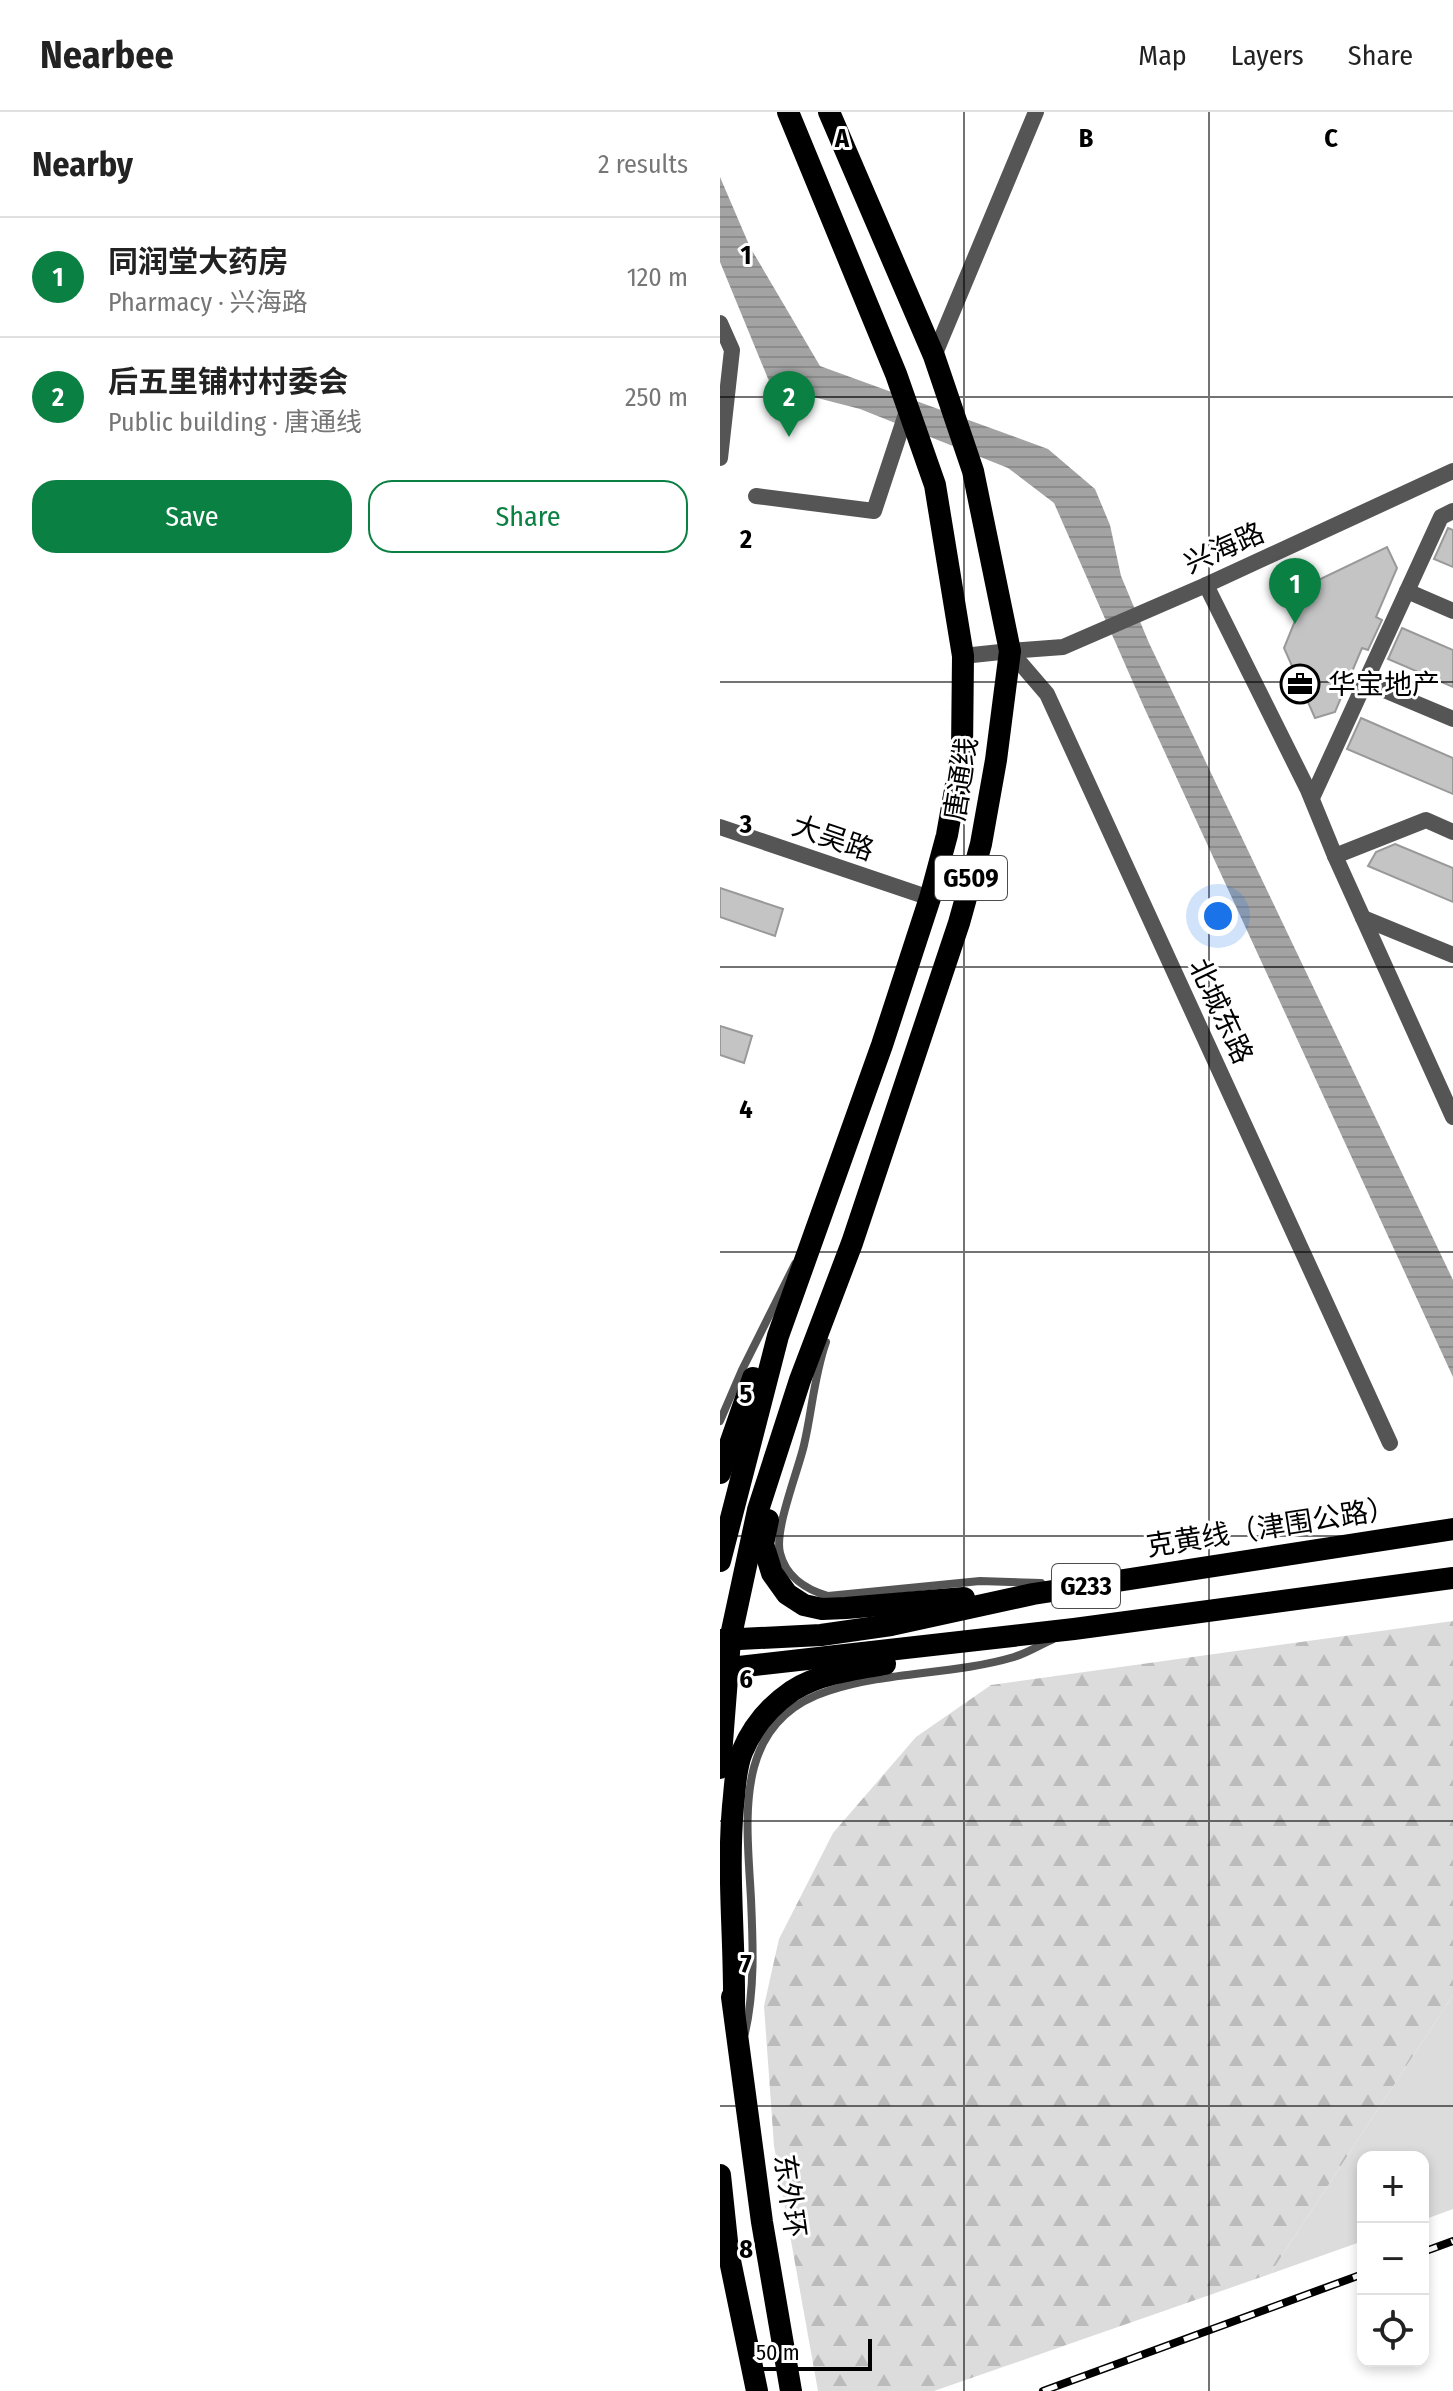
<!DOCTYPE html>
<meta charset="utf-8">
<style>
body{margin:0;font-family:"Fira Sans Condensed","Noto Sans SC",sans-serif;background:#f2f2f2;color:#222}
.controls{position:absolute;right:24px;bottom:24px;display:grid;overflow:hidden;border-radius:16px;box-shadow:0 4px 12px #0003}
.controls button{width:72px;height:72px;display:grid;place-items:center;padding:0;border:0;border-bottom:2px solid #e0e0e0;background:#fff;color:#222;font:40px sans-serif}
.scale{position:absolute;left:24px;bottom:20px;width:128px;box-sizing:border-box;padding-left:8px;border:4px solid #000;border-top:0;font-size:22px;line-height:28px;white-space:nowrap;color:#000;-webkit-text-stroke:6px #fff;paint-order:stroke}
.you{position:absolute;left:498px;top:804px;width:28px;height:28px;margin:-20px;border:6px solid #fff;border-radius:50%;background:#1a73e8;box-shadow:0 0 0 12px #1a73e833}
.badge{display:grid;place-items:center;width:52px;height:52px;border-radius:50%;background:#0b8043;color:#fff;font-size:26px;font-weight:700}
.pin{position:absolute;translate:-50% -66px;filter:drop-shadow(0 2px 4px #0008)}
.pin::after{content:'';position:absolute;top:42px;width:28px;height:24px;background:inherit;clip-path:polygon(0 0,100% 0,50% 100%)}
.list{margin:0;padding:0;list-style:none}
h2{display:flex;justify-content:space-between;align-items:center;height:104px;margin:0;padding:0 32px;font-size:34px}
h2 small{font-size:26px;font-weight:400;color:#767676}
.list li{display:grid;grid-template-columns:52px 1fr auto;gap:24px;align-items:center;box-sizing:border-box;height:120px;padding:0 32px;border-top:2px solid #e0e0e0}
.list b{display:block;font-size:30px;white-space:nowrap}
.list p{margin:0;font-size:26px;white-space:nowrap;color:#767676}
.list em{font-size:26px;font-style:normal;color:#767676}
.actions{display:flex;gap:16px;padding:24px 32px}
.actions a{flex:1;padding:18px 0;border:2px solid #0b8043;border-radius:24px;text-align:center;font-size:28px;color:#0b8043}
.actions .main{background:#0b8043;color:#fff}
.icon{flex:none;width:44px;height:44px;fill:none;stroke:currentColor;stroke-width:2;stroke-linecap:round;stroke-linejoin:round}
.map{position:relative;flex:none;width:733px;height:2279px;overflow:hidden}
header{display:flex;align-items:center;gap:48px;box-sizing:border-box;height:112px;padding:0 40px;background:#fff;border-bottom:2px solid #e0e0e0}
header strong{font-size:38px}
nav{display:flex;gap:44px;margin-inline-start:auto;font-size:28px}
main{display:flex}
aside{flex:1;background:#fff}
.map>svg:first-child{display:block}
</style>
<header>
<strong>Nearbee</strong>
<nav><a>Map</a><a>Layers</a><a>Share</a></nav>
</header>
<main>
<aside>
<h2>Nearby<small>2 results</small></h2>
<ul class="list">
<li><span class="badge">1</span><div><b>同润堂大药房</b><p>Pharmacy · 兴海路</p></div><em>120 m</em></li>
<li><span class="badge">2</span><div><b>后五里铺村村委会</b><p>Public building · 唐通线</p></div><em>250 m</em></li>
</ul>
<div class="actions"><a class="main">Save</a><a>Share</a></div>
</aside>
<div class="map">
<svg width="733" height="2279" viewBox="0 0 733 2279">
<defs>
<pattern id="forest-firs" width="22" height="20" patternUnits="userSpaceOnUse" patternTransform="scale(2)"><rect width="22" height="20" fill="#dcdcdc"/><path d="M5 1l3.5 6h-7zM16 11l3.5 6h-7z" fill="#bbb"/></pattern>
<pattern id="water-rules" width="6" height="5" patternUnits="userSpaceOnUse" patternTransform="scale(2)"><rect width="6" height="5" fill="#a3a3a3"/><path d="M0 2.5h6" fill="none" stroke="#8b8b8b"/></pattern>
</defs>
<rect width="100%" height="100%" fill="#fff"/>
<polygon fill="#dcdcdc" points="733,1883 733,2097 703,2108 703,2045 643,2045 643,2129 550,2162"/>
<polygon fill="url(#forest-firs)" points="733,1509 733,1883 550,2162 214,2279 98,2279 54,2034 44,1894 59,1827 113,1721 196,1625 271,1573"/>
<polygon fill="url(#water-rules)" points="0,65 30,135 100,254 328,337 375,377 390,413 401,464 429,531 733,1168 733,1265 423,593 334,391 288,356 140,297 51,274 0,150"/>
<g fill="#c4c4c4" stroke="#999" stroke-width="2">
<polygon points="728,416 733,418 733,455 714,447"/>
<polygon points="667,435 677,456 656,505 662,508 648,538 642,536 615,600 595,606 564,536 590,472"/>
<polygon points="682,516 733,538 733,575 668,547"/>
<polygon points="641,606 733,646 733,682 627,637"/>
<polygon points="675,732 733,756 733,790 648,754 656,740"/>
<polygon points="0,776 63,797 55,824 0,805"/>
<polygon points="0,914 32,924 24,951 0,943"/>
</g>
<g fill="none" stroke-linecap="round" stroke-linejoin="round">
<g stroke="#555" stroke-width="8">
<path d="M106,1230C94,1264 92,1299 84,1333C78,1359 54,1418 60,1441C66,1465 87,1478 108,1484L260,1469L321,1471"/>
<polyline points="0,1309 22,1258 75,1152"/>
<path d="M25,1921C35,1877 33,1832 31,1787C27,1709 11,1610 108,1579C168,1559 233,1563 294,1545C307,1541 320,1533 333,1527"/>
</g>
<g stroke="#555" stroke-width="16">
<polyline points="0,211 12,238 0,346"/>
<polyline points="214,244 316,0"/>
<polyline points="36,384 154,399 188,296"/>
<polyline points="486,473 588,678 615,744 733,1005"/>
<polyline points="687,479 733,499"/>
<polyline points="243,544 290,539 327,582 670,1331"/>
<polyline points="645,570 733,607"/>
<polyline points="592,686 721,405 733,399"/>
<polyline points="615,744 706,708 733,720"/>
<polyline points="643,806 733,843"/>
</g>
<g stroke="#555" stroke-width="16">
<polyline points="290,539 343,535 486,473 733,359"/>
<polyline points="0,715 210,786"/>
</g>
<g stroke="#000" stroke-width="22">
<polyline points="0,1361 33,1266"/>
<polyline points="48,1408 43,1432 52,1461 67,1482 84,1493 102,1497 126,1496 244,1486"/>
<polyline points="0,1449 58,1224 162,933 210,786 227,723 242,639 243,544 215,373 176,262 68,0"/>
<polyline points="0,1528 101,1523 171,1513 313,1482 733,1417"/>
<polyline points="0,1557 354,1517 733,1466"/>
<polyline points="0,1656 10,1528 38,1398 80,1268 132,1131 239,811 261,732 276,648 290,539 253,359 214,244 109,0"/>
<polyline points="12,1885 42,2110 71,2279"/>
<path d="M14,1896C15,1829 7,1761 13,1694C15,1677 15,1657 22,1640C32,1616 50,1594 72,1579C98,1562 134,1557 165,1552"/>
<polyline points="0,2063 8,2139 37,2279"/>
</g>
<g stroke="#000" stroke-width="8">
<g id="rail">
<polyline points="703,2140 733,2129"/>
<polyline points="323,2279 643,2162"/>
</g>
</g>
<use href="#rail" stroke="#fff" stroke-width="5" stroke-dasharray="15" stroke-linecap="butt"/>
</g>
<path fill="none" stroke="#000" stroke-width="2" stroke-opacity="0.55" d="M244,0V2279M489,0V2279M0,285H733M0,570H733M0,855H733M0,1140H733M0,1424H733M0,1709H733M0,1994H733"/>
<defs>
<g id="office-ring" transform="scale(2)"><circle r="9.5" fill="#fff" stroke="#000" stroke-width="1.5"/><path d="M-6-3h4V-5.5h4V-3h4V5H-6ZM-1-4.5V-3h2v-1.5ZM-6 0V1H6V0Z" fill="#000"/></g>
</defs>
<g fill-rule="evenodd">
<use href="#office-ring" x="580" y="572"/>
</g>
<g text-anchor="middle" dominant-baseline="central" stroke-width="6" stroke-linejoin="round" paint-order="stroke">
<g fill="#fff" stroke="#4c4c4c" stroke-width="2">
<rect x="215" y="744" width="72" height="44" rx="6"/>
<rect x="332" y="1452" width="68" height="44" rx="6"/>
</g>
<g font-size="26" font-weight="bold" fill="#000">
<text x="251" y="766">G509</text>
<text x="366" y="1474">G233</text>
</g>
<g font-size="28" fill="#000" stroke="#fff">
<text transform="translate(504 436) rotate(-24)">兴海路</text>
<text transform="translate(241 667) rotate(-81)">唐通线</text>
<text transform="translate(113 726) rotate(19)">大吴路</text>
<text transform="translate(501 899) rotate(65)">北城东路</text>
<text transform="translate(551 1415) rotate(-9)">克黄线（津围公路）</text>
<text transform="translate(70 2084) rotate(82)">东外环</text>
</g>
<g font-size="28" fill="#000" stroke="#fff" text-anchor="start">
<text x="608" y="572">华宝地产</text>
</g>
</g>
<g font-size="26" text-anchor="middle" font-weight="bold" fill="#000" stroke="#fff" stroke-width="6" stroke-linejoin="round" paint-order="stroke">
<text x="122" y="35">A</text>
<text x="366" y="35">B</text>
<text x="611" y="35">C</text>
<text x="26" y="152">1</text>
<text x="26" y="436">2</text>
<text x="26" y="721">3</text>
<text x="26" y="1006">4</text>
<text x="26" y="1291">5</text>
<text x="26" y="1576">6</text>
<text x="26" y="1861">7</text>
<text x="26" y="2146">8</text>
</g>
</svg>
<div class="controls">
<button>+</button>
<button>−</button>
<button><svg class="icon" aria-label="locate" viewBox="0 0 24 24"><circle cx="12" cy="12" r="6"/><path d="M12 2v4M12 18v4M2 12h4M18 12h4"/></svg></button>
</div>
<div class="scale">50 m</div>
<div class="you"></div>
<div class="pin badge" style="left:575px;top:512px">1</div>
<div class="pin badge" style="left:69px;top:325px">2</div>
</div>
</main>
